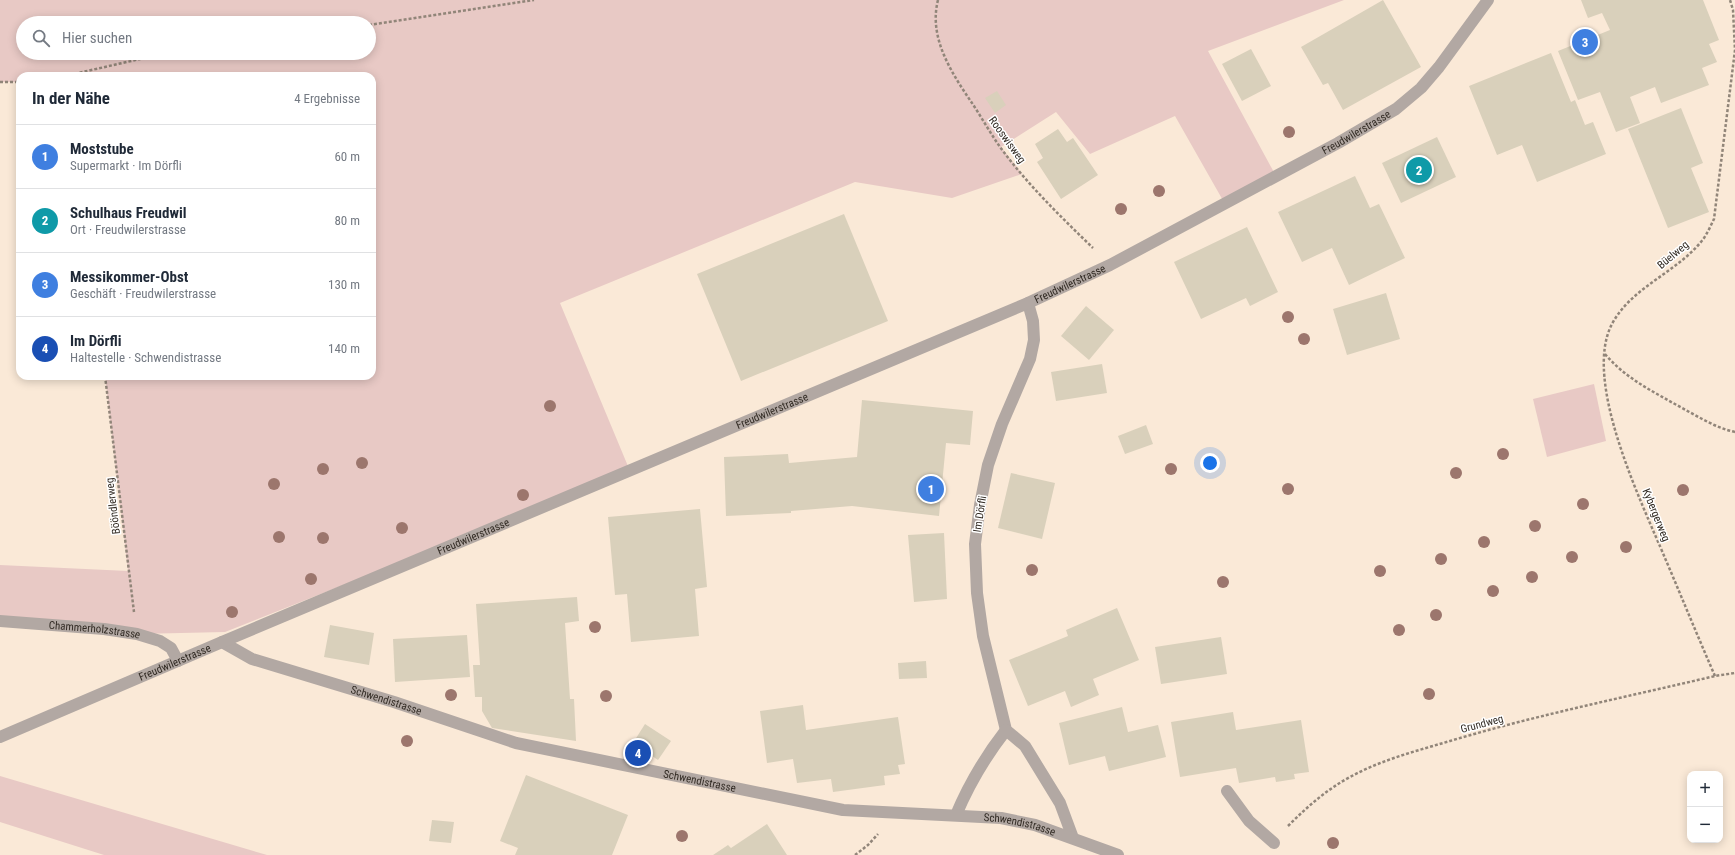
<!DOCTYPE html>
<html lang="de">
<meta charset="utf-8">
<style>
body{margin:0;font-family:"Roboto Condensed",sans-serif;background:#f2f2f3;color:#1f2937}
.controls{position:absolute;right:12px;bottom:12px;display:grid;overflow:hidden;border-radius:8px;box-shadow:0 2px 10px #0003}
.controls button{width:36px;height:36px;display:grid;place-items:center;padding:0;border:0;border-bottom:1px solid #e0e1e3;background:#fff;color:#1f2937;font:20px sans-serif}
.you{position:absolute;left:1210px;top:463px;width:14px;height:14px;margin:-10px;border:3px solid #fff;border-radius:50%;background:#1a73e8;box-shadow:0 0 0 6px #1a73e833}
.badge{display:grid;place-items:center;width:26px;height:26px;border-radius:50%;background:#d93025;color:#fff;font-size:13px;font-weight:700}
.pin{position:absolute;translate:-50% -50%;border:2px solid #fff;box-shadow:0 1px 4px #0006}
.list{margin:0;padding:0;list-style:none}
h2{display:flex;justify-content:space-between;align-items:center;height:52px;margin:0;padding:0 16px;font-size:17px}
h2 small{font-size:13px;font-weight:400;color:#747a83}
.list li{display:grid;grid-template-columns:26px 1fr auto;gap:12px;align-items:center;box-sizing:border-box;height:64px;padding:0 16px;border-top:1px solid #e0e1e3}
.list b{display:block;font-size:15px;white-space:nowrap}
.list p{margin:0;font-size:13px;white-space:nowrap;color:#747a83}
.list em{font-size:13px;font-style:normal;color:#747a83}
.icon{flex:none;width:22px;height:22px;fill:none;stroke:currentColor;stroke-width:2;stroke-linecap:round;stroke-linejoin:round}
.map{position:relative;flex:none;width:1735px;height:855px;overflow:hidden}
.search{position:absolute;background:#fff;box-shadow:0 2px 10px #0003;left:16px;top:16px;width:360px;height:44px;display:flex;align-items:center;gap:10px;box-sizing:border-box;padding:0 14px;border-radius:22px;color:#747a83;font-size:15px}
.panel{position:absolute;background:#fff;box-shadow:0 2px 10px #0003;left:16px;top:72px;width:360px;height:308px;border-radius:12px}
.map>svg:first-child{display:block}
</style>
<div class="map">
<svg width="1735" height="855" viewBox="0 0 1735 855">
<rect width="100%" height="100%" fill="#fae9d7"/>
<g fill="#e8c9c5" fill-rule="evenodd">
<path d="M0,0H1344L1208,51L1276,176L1225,204L1175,116L1090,154L1056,112L1001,147L1022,174L952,198L855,182L560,303L630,471L225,632L137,634L0,621V565L128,571L105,376H372V76H20V82H0ZM23,23H369V53H23Z"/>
<polygon points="1594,384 1606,441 1547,457 1533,399"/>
<polygon points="0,776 267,855 104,855 0,822"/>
</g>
<g fill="#d9d0bb">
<polygon points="1383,0 1421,67 1343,110 1328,83 1323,85 1301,47"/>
<polygon points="1581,0 1703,0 1719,40 1709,44 1717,62 1702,68 1709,85 1661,103 1655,87 1630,97 1640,123 1616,132 1600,92 1578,100 1558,51 1610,30 1602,13 1588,18"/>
<polygon points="1251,49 1271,86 1242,101 1222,64"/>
<polygon points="1551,53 1571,102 1575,100 1585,125 1593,122 1606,154 1537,182 1522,145 1497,155 1469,86"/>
<polygon points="997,91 1006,105 995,113 985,98"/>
<polygon points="1681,108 1703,163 1691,168 1709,212 1668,228 1628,129"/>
<polygon points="1058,129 1067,142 1073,138 1098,175 1061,199 1037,162 1043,158 1035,144"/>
<polygon points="1437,137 1456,177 1401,203 1382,163"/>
<polygon points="1355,176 1370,208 1379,204 1405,258 1349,285 1332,248 1302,262 1278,212"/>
<polygon points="844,214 888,321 741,381 697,274"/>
<polygon points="1247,227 1278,292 1250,306 1246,298 1201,319 1174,262"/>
<polygon points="1386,293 1400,339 1347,355 1333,309"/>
<polygon points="1086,306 1114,330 1089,360 1061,336"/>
<polygon points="1102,364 1107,393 1056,401 1051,372"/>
<polygon points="862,400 973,411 970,445 946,443 939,516 852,506 791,511 791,513 726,516 724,457 788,454 789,463 857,457"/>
<polygon points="1146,425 1153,444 1125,454 1118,436"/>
<polygon points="1011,473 1055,483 1042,539 998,528"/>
<polygon points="700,509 707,587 695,589 699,636 631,642 627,594 615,595 608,517"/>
<polygon points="944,533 947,599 914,602 908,535"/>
<polygon points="577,597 579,621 565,623 570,699 574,699 576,741 492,728 482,711 482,697 475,697 473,665 480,665 476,604"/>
<polygon points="1117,608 1139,660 1093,679 1099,695 1071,707 1065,691 1028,706 1009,660 1068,636 1066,630"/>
<polygon points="330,625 374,633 369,665 324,657"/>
<polygon points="467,635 470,677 395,682 393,639"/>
<polygon points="1221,637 1227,674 1161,684 1155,647"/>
<polygon points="926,661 927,678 899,679 898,663"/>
<polygon points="803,705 806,730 898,717 905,764 898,765 900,774 884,776 885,785 833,792 831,779 797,783 793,759 767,763 760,711"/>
<polygon points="1122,707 1128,732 1158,725 1166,757 1109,771 1105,756 1069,765 1059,723"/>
<polygon points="1233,712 1236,730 1301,720 1309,772 1294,774 1295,779 1276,782 1275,777 1239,783 1236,768 1180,777 1171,722"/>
<polygon points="645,724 671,741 658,760 633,743"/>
<polygon points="526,775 628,815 612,855 515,855 518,848 500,841"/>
<polygon points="432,820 454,822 451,843 429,841"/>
<polygon points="767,824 787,855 713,855 728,845 731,848"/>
</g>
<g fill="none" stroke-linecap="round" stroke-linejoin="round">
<g stroke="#918579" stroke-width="2.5" stroke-dasharray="3 2" stroke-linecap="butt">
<path d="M938,0C928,39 953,75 974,106C983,120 991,134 1000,147C1027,184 1060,216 1093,248"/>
<polyline points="369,25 534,0"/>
<polyline points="65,76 140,59 178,53"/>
<polyline points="0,82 20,82"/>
<path d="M1605,354C1626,379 1654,392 1682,408C1699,417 1716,428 1735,432"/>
<polyline points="105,376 134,612"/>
<path d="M1715,676C1698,637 1682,598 1665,558C1642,503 1582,381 1612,324C1632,286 1679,272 1704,238C1708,232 1711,225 1714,219L1735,50L1733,10L1730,0"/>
<path d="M1288,826C1307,807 1326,790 1350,777C1381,760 1416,751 1450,741C1537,715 1626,697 1715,676L1735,673"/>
<polyline points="855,855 868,845 878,834"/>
</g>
<polyline stroke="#b2a8a3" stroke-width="12" points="1227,791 1249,821 1274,843"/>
<g stroke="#b2a8a3" stroke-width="12">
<polyline points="1028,303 1033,321 1034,340 1030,359 1002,424 988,465 980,505 975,544 977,593 983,636 1006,730 1025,746 1060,803 1073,838"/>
<path d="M956,815C969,784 985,757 1006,730"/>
</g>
<g stroke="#b2a8a3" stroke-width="12">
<path id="s1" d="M0,621L104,629L137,634L160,641L171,648L178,661"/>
<path id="s2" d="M222,642L252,659L394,702L516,743L843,810L1001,818L1035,825L1118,855"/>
<path id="s3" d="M0,737L222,642L1028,303L1110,265L1338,143L1396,109L1421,88L1439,67L1488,0"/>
</g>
</g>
<g fill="#9c766d">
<circle cx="1289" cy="132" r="6"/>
<circle cx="1159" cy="191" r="6"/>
<circle cx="1121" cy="209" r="6"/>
<circle cx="1288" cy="317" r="6"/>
<circle cx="1304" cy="339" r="6"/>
<circle cx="550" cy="406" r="6"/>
<circle cx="1503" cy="454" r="6"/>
<circle cx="362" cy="463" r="6"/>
<circle cx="323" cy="469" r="6"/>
<circle cx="1171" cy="469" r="6"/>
<circle cx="1456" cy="473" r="6"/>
<circle cx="274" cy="484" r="6"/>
<circle cx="1288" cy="489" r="6"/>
<circle cx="1683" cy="490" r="6"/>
<circle cx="523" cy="495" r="6"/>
<circle cx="1583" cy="504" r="6"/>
<circle cx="1535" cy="526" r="6"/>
<circle cx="402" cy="528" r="6"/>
<circle cx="279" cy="537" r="6"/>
<circle cx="323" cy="538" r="6"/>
<circle cx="1484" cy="542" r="6"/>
<circle cx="1626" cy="547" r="6"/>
<circle cx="1572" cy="557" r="6"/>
<circle cx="1441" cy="559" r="6"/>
<circle cx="1032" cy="570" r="6"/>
<circle cx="1380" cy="571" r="6"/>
<circle cx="1532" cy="577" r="6"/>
<circle cx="311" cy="579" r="6"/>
<circle cx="1223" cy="582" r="6"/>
<circle cx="1493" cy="591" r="6"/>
<circle cx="232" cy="612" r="6"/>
<circle cx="1436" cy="615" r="6"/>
<circle cx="595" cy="627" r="6"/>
<circle cx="1399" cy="630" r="6"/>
<circle cx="1429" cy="694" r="6"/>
<circle cx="451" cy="695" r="6"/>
<circle cx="606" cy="696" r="6"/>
<circle cx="407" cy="741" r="6"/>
<circle cx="682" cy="836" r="6"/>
<circle cx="1333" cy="843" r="6"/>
</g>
<g text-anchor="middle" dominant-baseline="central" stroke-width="3" stroke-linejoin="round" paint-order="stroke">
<g font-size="11" fill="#332c25" stroke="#fff">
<text stroke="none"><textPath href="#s3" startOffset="1486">Freudwilerstrasse</textPath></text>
<text transform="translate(1007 140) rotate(54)">Rooswisweg</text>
<text transform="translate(1673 255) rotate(-40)">Büelweg</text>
<text stroke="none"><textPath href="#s3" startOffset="1162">Freudwilerstrasse</textPath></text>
<text stroke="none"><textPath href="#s3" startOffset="838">Freudwilerstrasse</textPath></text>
<text transform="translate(113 506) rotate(-97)">Bööndlerweg</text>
<text transform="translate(980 514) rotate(-81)">Im Dörfli</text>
<text transform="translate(1656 515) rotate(68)">Kybergerweg</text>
<text stroke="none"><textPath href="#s3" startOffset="514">Freudwilerstrasse</textPath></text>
<text stroke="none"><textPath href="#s1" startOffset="95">Chammerholzstrasse</textPath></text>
<text stroke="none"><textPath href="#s3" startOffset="190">Freudwilerstrasse</textPath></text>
<text stroke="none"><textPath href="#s2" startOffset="175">Schwendistrasse</textPath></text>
<text transform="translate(1482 724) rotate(-15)">Grundweg</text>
<text stroke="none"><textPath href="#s2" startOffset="499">Schwendistrasse</textPath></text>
<text stroke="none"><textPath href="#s2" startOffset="823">Schwendistrasse</textPath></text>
</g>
</g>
</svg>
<div class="controls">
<button>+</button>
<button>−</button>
</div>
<div class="you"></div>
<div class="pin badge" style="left:931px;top:489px;background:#3f7fe0">1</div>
<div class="pin badge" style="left:1419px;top:170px;background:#0f9aa8">2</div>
<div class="pin badge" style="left:1585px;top:42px;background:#3f7fe0">3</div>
<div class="pin badge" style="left:638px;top:753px;background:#1a4fb4">4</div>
<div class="search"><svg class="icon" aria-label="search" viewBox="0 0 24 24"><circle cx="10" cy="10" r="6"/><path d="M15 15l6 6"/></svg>Hier suchen</div>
<section class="panel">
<h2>In der Nähe<small>4 Ergebnisse</small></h2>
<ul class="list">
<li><span class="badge" style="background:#3f7fe0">1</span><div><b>Moststube</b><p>Supermarkt · Im Dörfli</p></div><em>60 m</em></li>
<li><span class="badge" style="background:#0f9aa8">2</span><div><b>Schulhaus Freudwil</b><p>Ort · Freudwilerstrasse</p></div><em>80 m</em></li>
<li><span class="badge" style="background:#3f7fe0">3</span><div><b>Messikommer-Obst</b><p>Geschäft · Freudwilerstrasse</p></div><em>130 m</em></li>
<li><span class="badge" style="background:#1a4fb4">4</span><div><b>Im Dörfli</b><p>Haltestelle · Schwendistrasse</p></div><em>140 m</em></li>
</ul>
</section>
</div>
